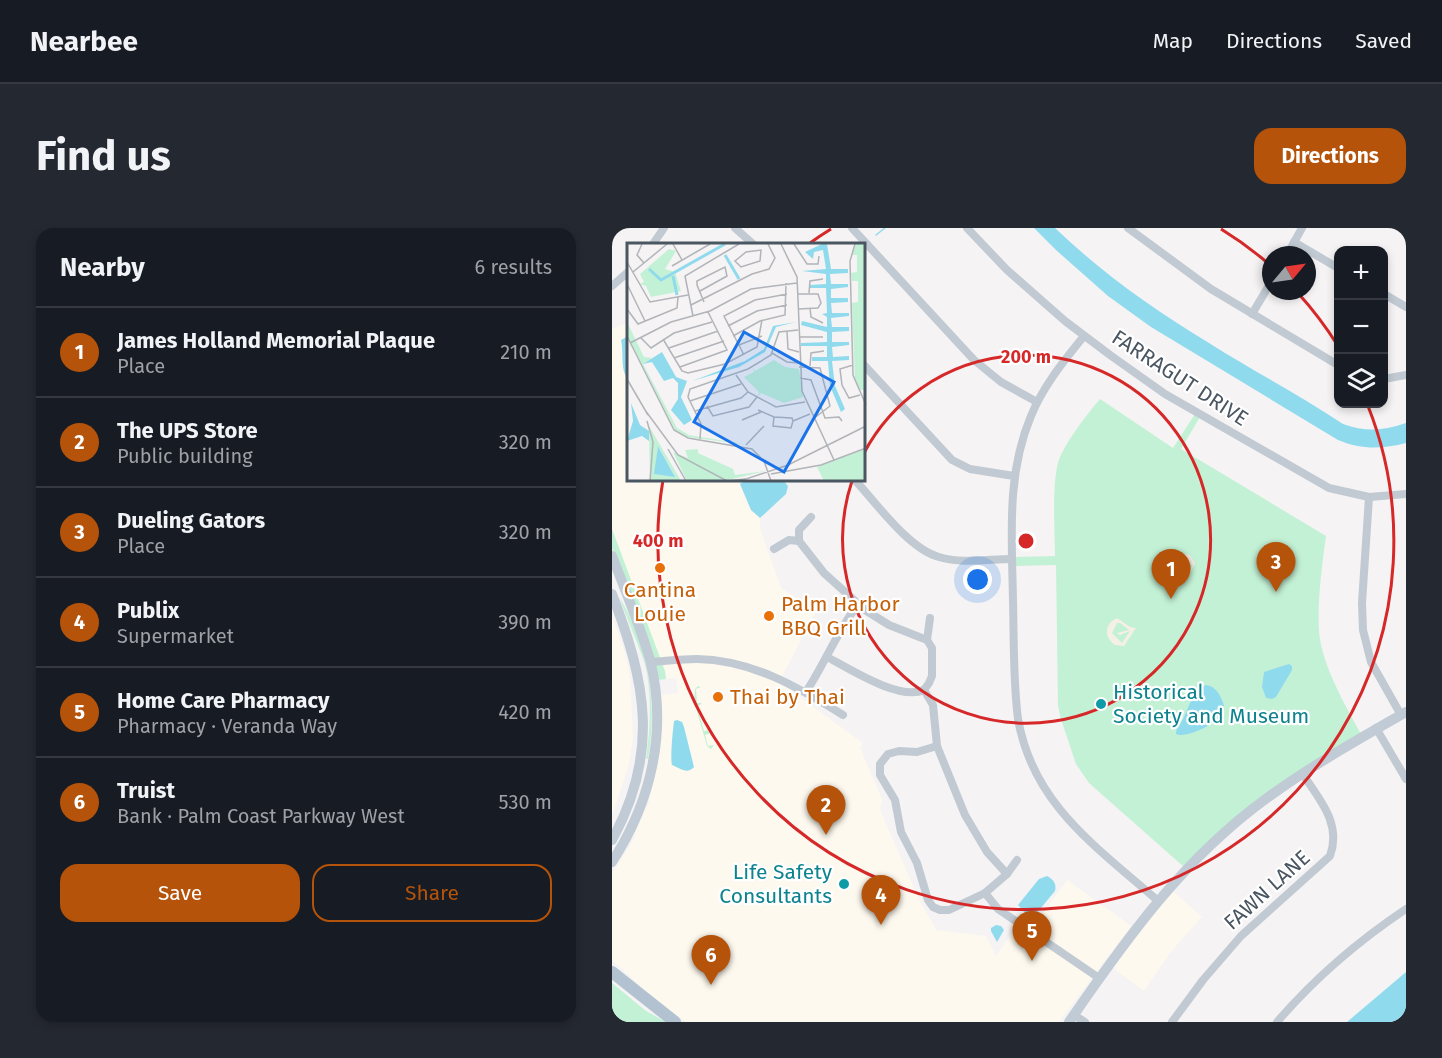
<!DOCTYPE html>
<meta charset="utf-8">
<style>
body{margin:0;font-family:"Fira Sans",sans-serif;background:#242831;color:#f1f3f6}
.controls{position:absolute;right:18px;top:18px;display:grid;overflow:hidden;border-radius:12px;box-shadow:0 3px 9px #0003}
.controls button{width:54px;height:54px;display:grid;place-items:center;padding:0;border:0;border-bottom:2px solid #363941;background:#171b24;color:#f1f3f6;font:30px sans-serif}
.compass{position:absolute;left:650px;top:18px;width:54px;height:54px;border-radius:50%;background:#171b24;box-shadow:0 3px 9px #0003;rotate:61deg}
.you{position:absolute;left:366px;top:352px;width:21px;height:21px;margin:-15px;border:4px solid #fff;border-radius:50%;background:#1a73e8;box-shadow:0 0 0 9px #1a73e833}
.badge{display:grid;place-items:center;width:39px;height:39px;border-radius:50%;background:#b45309;color:#fff;font-size:20px;font-weight:700}
.pin{position:absolute;translate:-50% -50px;filter:drop-shadow(0 2px 3px #0008)}
.pin::after{content:'';position:absolute;top:32px;width:21px;height:18px;background:inherit;clip-path:polygon(0 0,100% 0,50% 100%)}
.list{margin:0;padding:0;list-style:none}
h2{display:flex;justify-content:space-between;align-items:center;height:78px;margin:0;padding:0 24px;font-size:26px}
h2 small{font-size:20px;font-weight:400;color:#9ea1a6}
.list li{display:grid;grid-template-columns:39px 1fr auto;gap:18px;align-items:center;box-sizing:border-box;height:90px;padding:0 24px;border-top:2px solid #363941}
.list b{display:block;font-size:22px;white-space:nowrap}
.list p{margin:0;font-size:20px;white-space:nowrap;color:#9ea1a6}
.list em{font-size:20px;font-style:normal;color:#9ea1a6}
.actions{display:flex;gap:12px;padding:18px 24px}
.actions a{flex:1;padding:14px 0;border:2px solid #b45309;border-radius:18px;text-align:center;font-size:21px;color:#b45309}
.actions .main{background:#b45309;color:#fff}
.icon{flex:none;width:33px;height:33px;fill:none;stroke:currentColor;stroke-width:2;stroke-linecap:round;stroke-linejoin:round}
.map{position:relative;flex:none;width:794px;height:794px;overflow:hidden;border-radius:18px}
header{display:flex;align-items:center;gap:36px;box-sizing:border-box;height:84px;padding:0 30px;background:#171b24;border-bottom:2px solid #363941}
header strong{font-size:28px}
nav{display:flex;gap:33px;margin-inline-start:auto;font-size:21px}
.intro{display:flex;align-items:center;justify-content:space-between;box-sizing:border-box;height:144px;padding:0 36px}
h1{margin:0;font-size:42px}
.button{padding:15px 27px;border-radius:18px;background:#b45309;color:#fff;font-size:21px;font-weight:700}
main{display:flex;gap:36px;padding:0 36px}
aside{flex:1;background:#171b24;border-radius:18px;box-shadow:0 3px 9px #0003}
.map>svg:first-child{display:block}
</style>
<header>
<strong>Nearbee</strong>
<nav><a>Map</a><a>Directions</a><a>Saved</a></nav>
</header>
<div class="intro"><h1>Find us</h1><a class="button">Directions</a></div>
<main>
<aside>
<h2>Nearby<small>6 results</small></h2>
<ul class="list">
<li><span class="badge">1</span><div><b>James Holland Memorial Plaque</b><p>Place</p></div><em>210 m</em></li>
<li><span class="badge">2</span><div><b>The UPS Store</b><p>Public building</p></div><em>320 m</em></li>
<li><span class="badge">3</span><div><b>Dueling Gators</b><p>Place</p></div><em>320 m</em></li>
<li><span class="badge">4</span><div><b>Publix</b><p>Supermarket</p></div><em>390 m</em></li>
<li><span class="badge">5</span><div><b>Home Care Pharmacy</b><p>Pharmacy · Veranda Way</p></div><em>420 m</em></li>
<li><span class="badge">6</span><div><b>Truist</b><p>Bank · Palm Coast Parkway West</p></div><em>530 m</em></li>
</ul>
<div class="actions"><a class="main">Save</a><a>Share</a></div>
</aside>
<div class="map">
<svg width="794" height="794" viewBox="0 0 794 794">
<rect width="100%" height="100%" fill="#f5f3f3"/>
<g fill="#fdf9ef">
<polygon points="16,94 16,252 125,252 128,256 139,282 148,290 148,301 169,360 205,382 167,454 251,515 248,520 270,571 268,582 305,667 324,702 374,708 384,728 409,692 420,700 455,652 519,698 447,794 74,794 31,763 20,750 0,732 0,645 19,616 37,573 48,523 49,467 66,465 64,450 54,451 0,301 0,101"/>
<polygon points="0,388 13,424 18,449 21,511 17,536 0,588"/>
<polygon points="560,662 590,689 558,725 532,763 501,740"/>
</g>
<g fill="#c3f1d5">
<path d="M488,171L561,220L583,186L588,189L569,221L714,308C710,337 705,375 707,404C710,437 733,477 749,506L695,542L572,639L477,555L464,536L449,491L446,478L444,337L404,338V329L443,328C443,304 439,250 448,229C458,208 473,189 488,171Z"/>
<polygon points="0,301 53,443 54,451 46,452 26,389 0,320"/>
<path d="M7,369C36,415 46,478 36,531L34,530C39,502 41,452 29,425C22,406 14,388 7,369Z"/>
<polygon points="86,458 89,459 84,461 85,475 90,475 85,479 92,503 98,502 99,505 93,507 96,518 102,517 99,521 95,518 82,473 83,461"/>
<polygon points="0,755 34,783 54,794 3,794 0,791"/>
</g>
<g fill="#f5f0e5" fill-rule="evenodd">
<path d="M566,325L578,327L583,335L574,354L557,341C555,333 559,329 566,325ZM570,330L580,338L574,349L572,338H569L572,349L561,341L566,331Z"/>
<path d="M505,390L518,399L524,400L512,418L503,417C492,409 492,396 505,390ZM505,395H508L517,402L505,405L508,407L518,403L510,415L500,405Z"/>
</g>
<g fill="#90daee">
<path d="M422,0H443C490,45 541,81 597,115C641,143 688,167 731,196C753,204 772,203 794,195V215C770,221 750,222 726,212L539,99L496,68L444,22Z"/>
<path d="M16,108V150C8,144 12,124 9,112Z"/>
<polygon points="134,252 171,252 176,258 174,266 148,290 139,282 128,256"/>
<polygon points="677,436 680,438 680,442 664,469 660,471 654,470 650,459 652,444"/>
<path d="M594,457C601,458 605,462 608,468C610,472 613,477 612,482C609,494 575,511 564,506C564,498 569,496 572,489C579,475 579,465 594,457Z"/>
<path d="M65,492L70,494L72,499L82,539C75,547 68,540 60,537C58,530 61,501 62,493Z"/>
<path d="M435,648C441,651 445,656 443,663L423,687H415L406,677L427,651Z"/>
<polygon points="384,697 389,698 392,702 385,714 379,703 379,700"/>
<polygon points="794,744 794,787 786,794 735,794"/>
</g>
<g fill="none" stroke-linecap="round" stroke-linejoin="round">
<polyline stroke="#90daee" stroke-width="1.5" points="264,7 273,0"/>
<g stroke="#c1cad2" stroke-width="8">
<polyline points="123,0 141,16"/>
<polyline points="240,0 362,132 389,154 425,174"/>
<polyline points="355,0 395,42 453,93 498,127 553,166 717,260 757,269 794,266"/>
<polyline points="516,0 599,61 726,137"/>
<polyline points="682,14 726,40"/>
<polyline points="41,16 52,0"/>
<polyline points="675,27 690,0"/>
<polyline points="0,58 16,44"/>
<polyline points="772,66 794,79"/>
<polyline points="640,86 659,54"/>
<path d="M472,108C452,133 431,158 419,188C394,247 400,310 401,373C402,412 401,452 406,491C421,577 485,619 546,673"/>
<polyline points="252,137 340,232 358,241 402,248"/>
<polyline points="772,151 794,147"/>
<path d="M243,252C264,275 297,321 327,329C350,336 377,331 400,331"/>
<polyline points="757,269 750,375 751,402 759,434 789,487"/>
<polyline points="187,313 212,345 253,382 277,397 315,412"/>
<polyline points="162,321 177,312 187,313 187,302 199,289"/>
<polyline points="318,390 315,412 320,420 320,448 317,455 312,462 321,477 325,518 353,587 375,624 395,646 373,665 386,681 487,750"/>
<path d="M215,429C238,441 287,473 312,462"/>
<path d="M38,434C54,433 69,431 85,431C140,432 186,459 231,487"/>
<path d="M194,464C213,435 225,404 246,376"/>
<polyline points="764,500 794,551"/>
<polyline points="325,518 305,524 287,523 276,526 268,536 268,547 283,572 289,604 305,635 316,672 321,679 328,682 337,682 373,665"/>
<polyline points="395,646 405,632"/>
<polyline points="462,787 473,794"/>
<path d="M560,794L591,752L629,708L718,628C730,595 707,571 690,545"/>
<path d="M665,794C703,750 746,713 794,681"/>
</g>
<g stroke="#c1cbd6" stroke-width="10">
<path d="M0,328C13,362 28,397 38,432C56,503 39,574 0,634"/>
<path d="M0,366C34,454 48,525 0,612"/>
<path d="M457,794C514,711 572,630 655,570C699,538 747,511 794,484"/>
</g>
<polyline stroke="#b3c2d1" stroke-width="12" points="0,744 63,794"/>
</g>
<g fill="none" stroke="#d62828" stroke-width="3">
<path d="M252 225A184 184 0 1 1 240 253"/>
<path d="M198 15A368 368 0 0 1 219 1M609 1A368 368 0 0 1 658 37M685 64A368 368 0 0 1 726 118M756 178A368 368 0 1 1 51 252"/>
</g>
<g fill="#e8710a" stroke="#fff" stroke-width="2">
<circle cx="48" cy="340" r="6"/>
<circle cx="157" cy="388" r="6"/>
<circle cx="106" cy="469" r="6"/>
</g>
<g fill="#0f9aa8" stroke="#fff" stroke-width="2">
<circle cx="489" cy="476" r="6"/>
<circle cx="232" cy="656" r="6"/>
</g>
<g text-anchor="middle" dominant-baseline="central" stroke-width="4.5" stroke-linejoin="round" paint-order="stroke">
<g font-size="21" fill="#4a5661" stroke="#fff">
<text transform="translate(568 150) rotate(33)">FARRAGUT DRIVE</text>
<text transform="translate(655 662) rotate(-42)">FAWN LANE</text>
</g>
<g font-size="21" fill="#c56008" stroke="#fff" text-anchor="start">
<text x="48" y="362" text-anchor="middle">Cantina<tspan x="48" dy="24">Louie</tspan></text>
<text x="169" y="376">Palm Harbor<tspan x="169" dy="24">BBQ Grill</tspan></text>
<text x="118" y="469">Thai by Thai</text>
</g>
<g font-size="21" fill="#0d838f" stroke="#fff" text-anchor="start">
<text x="501" y="464">Historical<tspan x="501" dy="24">Society and Museum</tspan></text>
<text x="220" y="644" text-anchor="end">Life Safety<tspan x="220" dy="24">Consultants</tspan></text>
</g>
</g>
<g transform="translate(15 15)">
<rect width="238" height="238" fill="#f5f3f3"/>
<path d="M229,1H238V147H232L228,138L225,60L231,59V38H225L224,30L230,29V12H225ZM42,6L49,8L38,26L48,29L54,48L24,54L19,43L13,41L17,39L13,31ZM0,79L17,114L25,115L16,121L50,185L62,192L122,202L61,194L48,187L0,92ZM147,117L158,124L172,126L176,154L157,160L134,150L130,154L132,149L117,134L127,129L126,124L128,128ZM22,183L54,238H23ZM31,203L34,208L48,234L28,231ZM71,206V210L106,226L108,232L139,228L96,238H60L46,209L61,215L58,207ZM238,206V238H197L190,224Z" fill="#c3f1d5" fill-rule="evenodd"/>
<path d="M195,1H200L204,26H221V30L203,31L204,41H221V44L204,46V55H221V59L204,60L205,70H222V73L204,75L205,84H222V88L205,89V99H222V102L205,104L206,114L222,113V117L205,118L208,143L218,166L214,169L203,143L201,118H185V114H200V103H174V100L200,99V89L174,82L175,78L200,84V74L195,71L200,70L199,45H183V42L199,41V31L175,28L199,26L196,7L187,9L186,16L178,9ZM169,79L149,84L138,109L112,124L65,138L118,118L137,106L146,83ZM35,109L49,134L60,138L54,154L65,177L57,182L44,167L51,156V140L46,135L37,138L25,119L16,121ZM4,160L13,182L22,188V198L15,193L0,198L6,178ZM31,203L48,234H47L27,231Z" fill="#90daee"/>
<path fill="none" stroke="#90daee" stroke-width="3" d="M98,12L112,36M22,26L34,37L98,1M46,33L50,52"/>
<path fill="none" stroke="#b1b4b9" stroke-width="1.5" d="M15,1L10,12L17,20M46,1L55,17M154,1L170,34L175,148L207,217M167,1L180,21H191L192,13M228,1L223,18L226,132L239,162M134,7L133,18L114,24L108,18L119,9ZM0,19L23,59L61,52M45,23L83,1M6,29L40,1M0,41L18,78M73,48L100,33L98,24L70,38V42L77,59M182,50L183,38L196,36M171,51H191L194,60L191,65L171,66M64,62L125,31L142,26L148,15L141,1M183,65L184,74L196,80M0,66L11,81L50,65L51,54M66,73L58,33L112,1M101,83L130,68L160,62M160,88L161,106L172,109M0,93L47,187L61,195L125,206L137,218L144,238M106,93L133,78L158,72L159,40M172,94H196M14,95L24,105L47,90L85,79M36,96L55,128L61,130L98,121L130,104L135,77M3,100L44,79L83,68L124,46L170,40M112,102L135,93M42,105L91,88M145,110L160,119L172,120M117,112L97,73L128,57L160,51M47,115L97,98M226,122L213,126L215,142L222,155L233,152M183,123L184,110L197,108M53,124L100,107L81,69M172,124L193,125L203,163L186,176M109,132L121,149L149,164L178,159M173,135L184,137L198,175L212,174L215,178M0,136L21,172M63,158L114,141M80,163L86,173L122,164L130,154M18,167L51,212L100,238L118,236M131,167L147,174L165,175L166,178L183,171M68,168L114,155L121,149M147,174L146,183L164,185L166,178M115,177L134,169M20,178L26,199L23,238M73,196L74,181L61,154L63,146L121,126L144,112L152,89L171,87M119,202L137,183M41,206L59,238M144,231L194,222L239,205M116,237L161,222L239,183"/>
<path fill="#1a73e8" fill-opacity="0.15" stroke="#1a73e8" stroke-width="3" d="M117,89L207,139L157,229L67,179Z"/>
<rect width="238" height="238" fill="none" stroke="#4a5661" stroke-width="3"/>
</g>
<circle cx="414" cy="313" r="9" fill="#d62828" stroke="#fff" stroke-width="3"/>
<g font-size="18" text-anchor="middle" font-weight="bold" fill="#d62828" stroke="#fff" stroke-width="4.5" stroke-linejoin="round" paint-order="stroke">
<text x="414" y="135">200 m</text>
<text x="46" y="319">400 m</text>
</g>
</svg>
<div class="controls">
<button>+</button>
<button>−</button>
<button><svg class="icon" aria-label="layers" viewBox="0 0 24 24"><path d="M12 4l9 5-9 5-9-5zM3 14l9 5 9-5"/></svg></button>
</div>
<svg class="compass" viewBox="-18 -18 36 36"><path d="M0-13l5 13h-10z" fill="#e53935"/><path d="M0 13l5-13h-10z" fill="#9ea1a6"/></svg>
<div class="you"></div>
<div class="pin badge" style="left:559px;top:371px">1</div>
<div class="pin badge" style="left:214px;top:607px">2</div>
<div class="pin badge" style="left:664px;top:364px">3</div>
<div class="pin badge" style="left:269px;top:697px">4</div>
<div class="pin badge" style="left:420px;top:733px">5</div>
<div class="pin badge" style="left:99px;top:757px">6</div>
</div>
</main>
